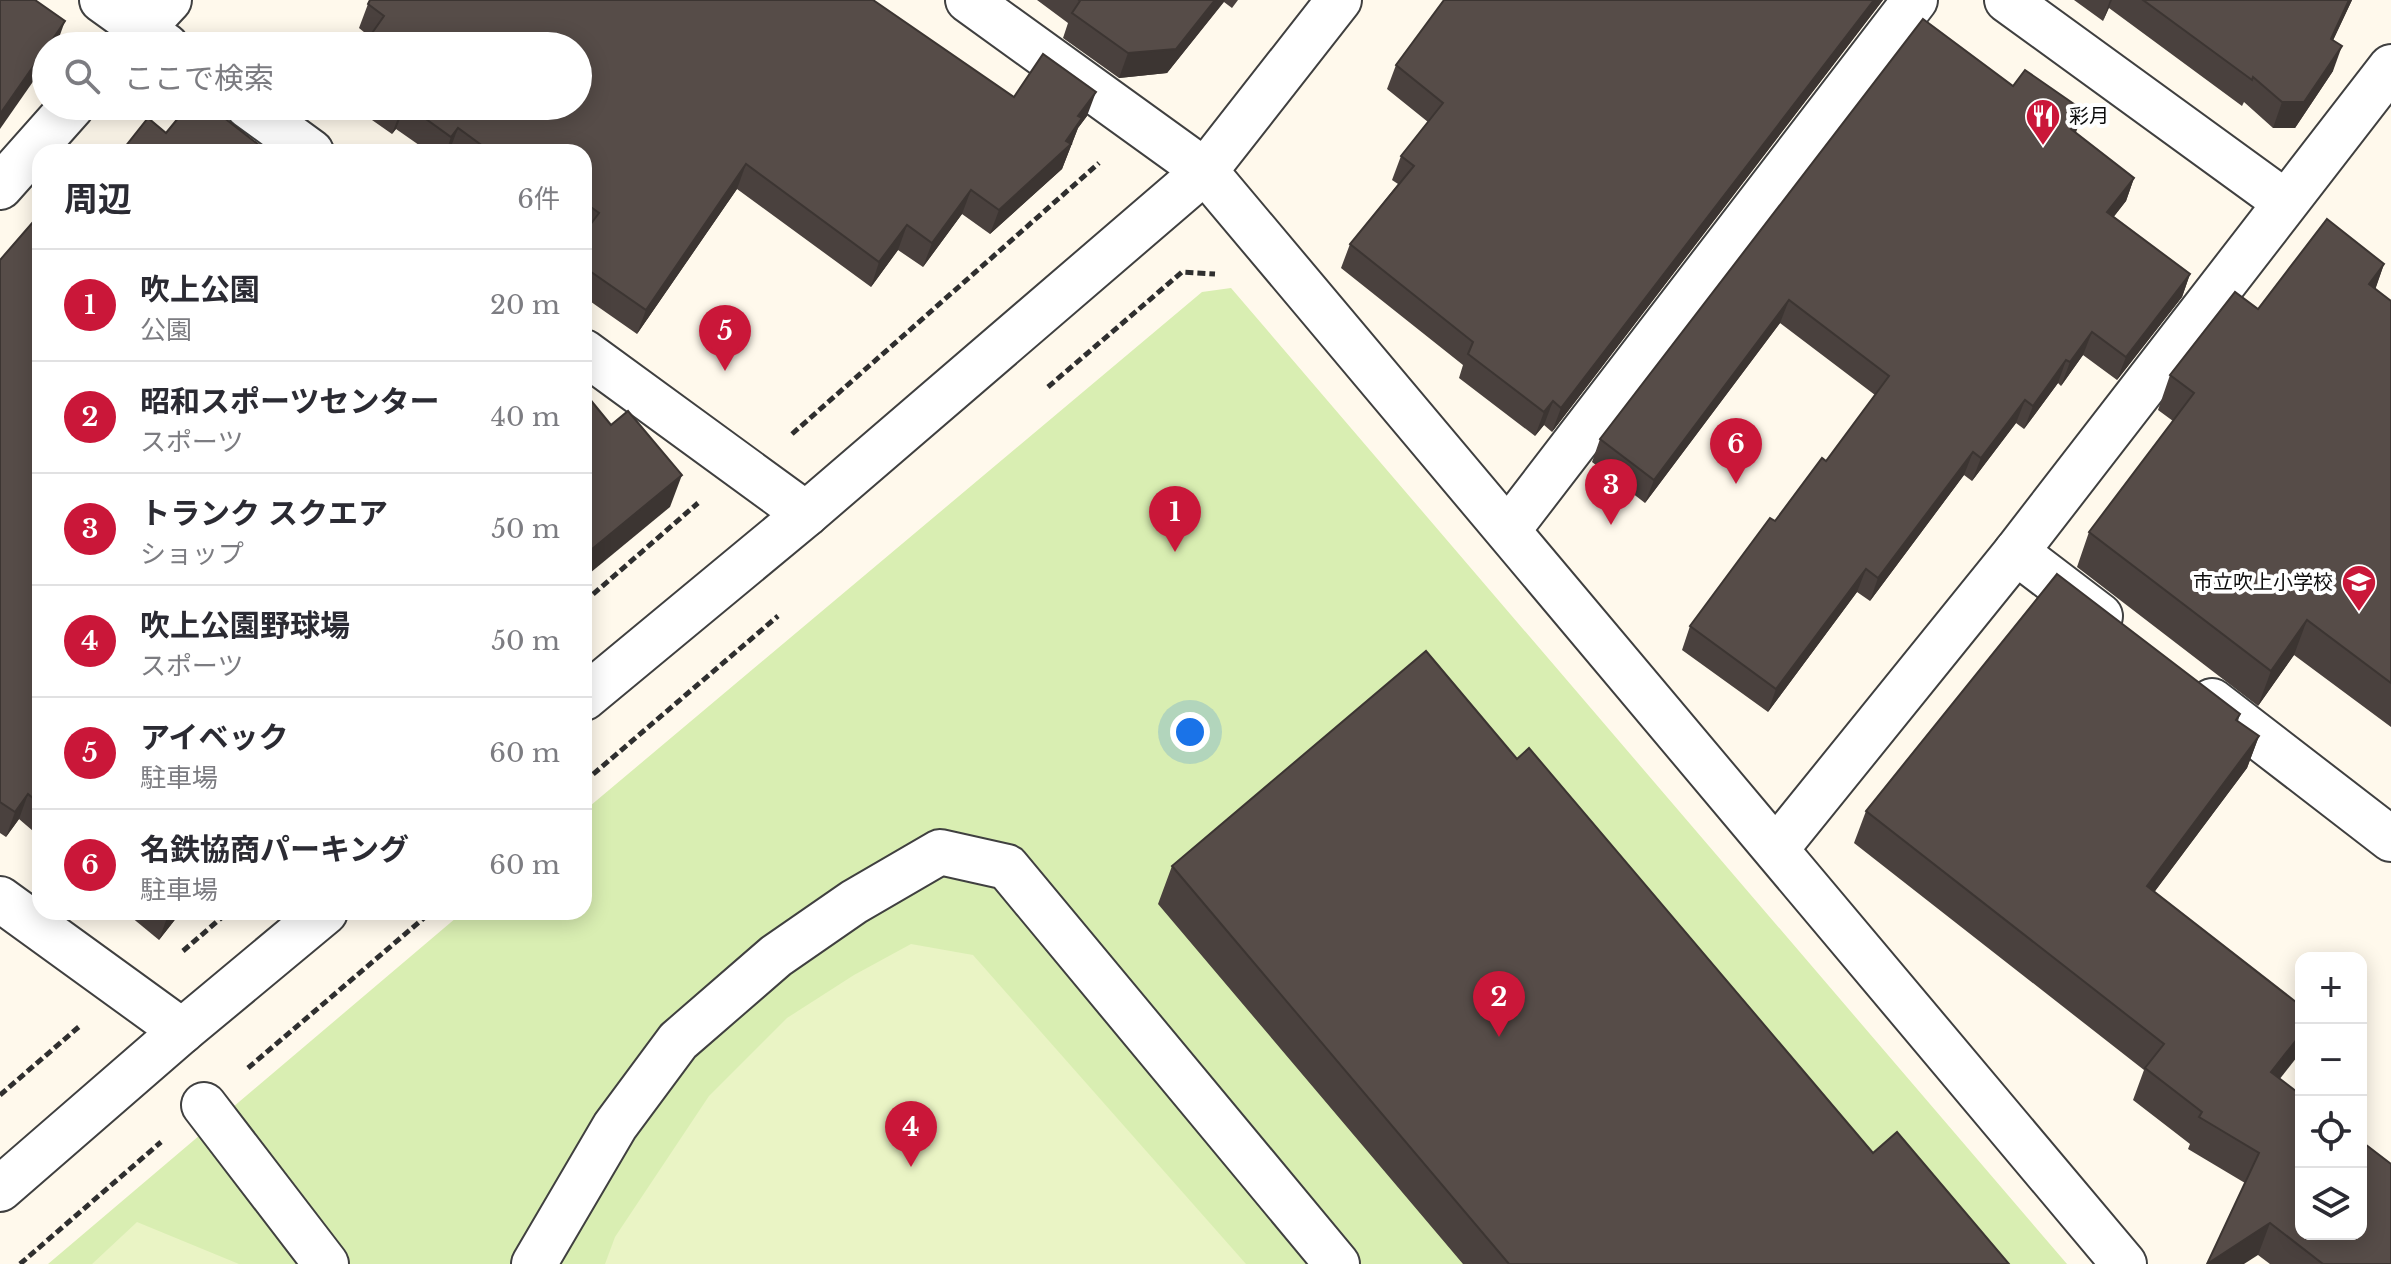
<!DOCTYPE html>
<html lang="ja">
<meta charset="utf-8">
<style>
body{margin:0;font-family:"Libre Baskerville","Noto Sans JP",serif;background:#f2f2f3;color:#2b2b33}
.controls{position:absolute;right:24px;bottom:24px;display:grid;overflow:hidden;border-radius:16px;box-shadow:0 4px 20px #0003}
.controls button{width:72px;height:72px;display:grid;place-items:center;padding:0;border:0;border-bottom:2px solid #e1e1e2;background:#fff;color:#2b2b33;font:40px sans-serif}
.you{position:absolute;left:1190px;top:732px;width:28px;height:28px;margin:-20px;border:6px solid #fff;border-radius:50%;background:#1a73e8;box-shadow:0 0 0 12px #1a73e833}
.badge{display:grid;place-items:center;width:52px;height:52px;border-radius:50%;background:#ca1739;color:#fff;font-size:26px;font-weight:700}
.pin{position:absolute;translate:-50% -66px;filter:drop-shadow(0 2px 4px #0008)}
.pin::after{content:'';position:absolute;top:42px;width:28px;height:24px;background:inherit;clip-path:polygon(0 0,100% 0,50% 100%)}
.list{margin:0;padding:0;list-style:none}
h2{display:flex;justify-content:space-between;align-items:center;height:104px;margin:0;padding:0 32px;font-size:34px}
h2 small{font-size:26px;font-weight:400;color:#7c7c81}
.list li{display:grid;grid-template-columns:52px 1fr auto;gap:24px;align-items:center;box-sizing:border-box;height:112px;padding:0 32px;border-top:2px solid #e1e1e2}
.list b{display:block;font-size:30px;white-space:nowrap}
.list p{margin:0;font-size:26px;white-space:nowrap;color:#7c7c81}
.list em{font-size:26px;font-style:normal;color:#7c7c81}
.icon{flex:none;width:44px;height:44px;fill:none;stroke:currentColor;stroke-width:2;stroke-linecap:round;stroke-linejoin:round}
.map{position:relative;flex:none;width:2391px;height:1264px;overflow:hidden}
.search{position:absolute;background:#fff;box-shadow:0 4px 20px #0003;left:32px;top:32px;width:560px;height:88px;display:flex;align-items:center;gap:20px;box-sizing:border-box;padding:0 28px;border-radius:44px;color:#7c7c81;font-size:30px}
.panel{position:absolute;background:#fff;box-shadow:0 4px 20px #0003;left:32px;top:144px;width:560px;height:776px;border-radius:24px}
.map>svg:first-child{display:block}
</style>
<div class="map">
<svg width="2391" height="1264" viewBox="0 0 2391 1264">
<rect width="100%" height="100%" fill="#fff9ec"/>
<polygon fill="#d9eeb2" points="1231,288 2067,1264 48,1264 463,912 584,912 584,811 1202,292"/>
<g fill="#eaf4c5">
<polygon points="911,944 973,955 1246,1264 605,1264 615,1237 709,1096 787,1018 854,975"/>
<polygon points="137,1222 239,1264 92,1264"/>
</g>
<g fill="none" stroke-linecap="round" stroke-linejoin="round">
<g stroke="#404040" stroke-width="48">
<g id="minor">
<polyline points="102,0 166,46"/>
<polyline points="968,0 1205,171 2124,1264"/>
<polyline points="2007,0 2285,202"/>
<polyline points="126,46 169,0"/>
<polyline points="248,106 311,152"/>
<polyline points="0,187 72,106"/>
<polyline points="584,352 806,514"/>
<polyline points="1508,530 1915,0"/>
<polyline points="2016,552 2100,616"/>
<polyline points="584,698 806,514 1205,171 1339,0"/>
<polyline points="2212,701 2391,839"/>
<polyline points="1776,849 2016,552 2391,67"/>
<polyline points="0,899 182,1031"/>
<polyline points="204,1105 326,1264"/>
<polyline points="0,1189 182,1031 325,912"/>
<polyline points="534,1264 615,1126 678,1041 776,956 854,902 940,852 1007,867 1337,1264"/>
</g>
</g>
<g stroke="#2f2f2f" stroke-width="5" stroke-dasharray="8 4" stroke-linecap="butt">
<polyline points="1048,387 1182,272 1215,274"/>
<polyline points="792,434 1099,163"/>
<polyline points="584,602 698,503"/>
<polyline points="584,782 778,616"/>
<polyline points="183,951 228,912"/>
<polyline points="248,1068 431,912"/>
<polyline points="0,1095 81,1025"/>
<polyline points="20,1264 161,1142"/>
</g>
<use href="#minor" stroke="#fff" stroke-width="44"/>
</g>
<g fill="#4a413e">
<polygon points="1037,0 1238,0 1232,8 1224,2 1167,73 1119,78 1063,38 1068,23"/>
<polygon points="1883,0 1552,432 1544,425 1535,436 1459,378 1463,365 1341,268 1350,244 1398,184 1392,180 1401,156 1428,122 1387,89 1396,65"/>
<polygon points="2074,0 2352,0 2333,40 2333,71 2295,128 2273,128 2244,102 2242,106 2109,8 2103,21"/>
<polygon points="368,4 1014,97 1087,116 1078,128 1062,169 990,234 962,214 923,267 898,250 871,287 737,189 637,334 584,297 584,152 429,152 396,129 392,134 352,106 578,106 370,37 359,28"/>
<polygon points="1923,19 2134,178 2126,201 2113,217 2190,274 2182,297 2117,380 2083,355 2061,386 2058,383 2024,429 2016,423 1972,481 1964,475 1870,601 1857,592 1768,712 1682,650 1690,626 1775,521 1826,461 1875,395 1780,323 1645,503 1592,462 1600,439"/>
<polygon points="40,214 40,837 19,819 6,837 0,833 0,260"/>
<polygon points="2384,264 2375,289 2391,301 2391,727 2294,655 2258,706 2077,567 2089,532 2173,421 2158,410 2170,375 2258,309"/>
<polygon points="2240,714 2238,721 2259,736 2247,768 2154,892 2280,1079 2391,1264 2270,1264 2258,1255 2245,1183 2188,1149 2190,1144 2133,1100 2144,1070 1854,843 1866,811"/>
<polygon points="1517,759 1873,1153 2009,1264 1463,1264 1158,904 1172,866"/>
<polygon points="125,912 181,912 159,940"/>
</g>
<g fill="#3c3532">
<polygon points="1215,0 1225,0 1167,73 1119,78 1128,53"/>
<polygon points="1874,0 1883,0 1552,432 1561,408"/>
<polygon points="2110,0 2112,0 2103,21"/>
<polygon points="2349,0 2352,0 2322,64 2331,39"/>
<polygon points="65,21 56,46 48,46"/>
<polygon points="2342,46 2333,71 2295,128 2273,128 2282,102"/>
<polygon points="46,48 46,63 0,129 0,114"/>
<polygon points="1096,92 1087,116 1078,128 1062,169 990,234 999,210 1066,141 1078,116"/>
<polygon points="405,106 396,129 392,134 401,110"/>
<polygon points="2084,111 2075,135 2071,129"/>
<polygon points="458,128 449,152 446,152 451,137"/>
<polygon points="746,164 737,189 637,334 646,310"/>
<polygon points="2134,178 2126,201 2099,236 2107,212"/>
<polygon points="971,190 962,214 923,267 932,243"/>
<polygon points="907,225 898,250 871,287 879,262"/>
<polygon points="2384,264 2372,299 2369,284"/>
<polygon points="2190,274 2182,297 2117,380 2126,357"/>
<polygon points="1789,300 1780,323 1645,503 1654,480"/>
<polygon points="2092,332 2083,355 2061,386 2070,362"/>
<polygon points="2066,360 2058,383 2024,429 2033,406"/>
<polygon points="2025,400 2016,423 1972,481 1981,458"/>
<polygon points="1553,401 1544,425 1535,436 1544,412"/>
<polygon points="1973,452 1964,475 1870,601 1878,578"/>
<polygon points="682,475 670,507 584,578 584,560 586,554"/>
<polygon points="1866,569 1857,592 1768,712 1776,689"/>
<polygon points="2307,620 2294,655 2258,706 2271,671"/>
<polygon points="2259,736 2247,768 2135,918 2147,886"/>
<polygon points="28,794 19,819 6,837 15,812"/>
<polygon points="170,912 181,912 159,940 168,915"/>
<polygon points="2301,1034 2301,1052 2260,1104 2271,1072"/>
<polygon points="2270,1223 2258,1255 2244,1264 2207,1264"/>
</g>
<g fill="#564c48" stroke="#3c3532" stroke-width="2">
<polygon points="0,0 35,0 65,21 48,46 46,46 46,48 0,114"/>
<polygon points="370,0 873,0 1014,97 1043,54 1096,92 1078,116 1082,118 1066,141 1071,144 999,210 971,190 932,243 907,225 879,262 746,164 646,310 584,267 584,233 599,213 584,202 584,152 491,152 458,128 451,137 408,106 578,106 578,46 363,46 384,16 368,4"/>
<polygon points="1079,0 1215,0 1176,49 1128,53 1072,13 1080,1"/>
<polygon points="1444,0 1874,0 1561,408 1553,401 1544,412 1468,354 1473,342 1350,244 1414,166 1401,156 1443,103 1396,65"/>
<polygon points="2143,0 2349,0 2331,39 2342,46 2304,102 2282,102 2253,77 2252,80"/>
<polygon points="1923,19 2013,86 2025,70 2084,111 2071,129 2134,178 2107,212 2190,274 2126,357 2092,332 2070,362 2066,360 2033,406 2025,400 1981,458 1973,452 1878,578 1866,569 1776,689 1690,626 1770,518 1775,521 1822,458 1826,461 1889,376 1789,300 1654,480 1600,439"/>
<polygon points="188,106 209,106 268,152 121,152 148,118 166,133"/>
<polygon points="40,214 40,804 28,794 15,812 0,802 0,260"/>
<polygon points="2327,219 2384,264 2369,284 2391,301 2391,683 2307,620 2271,671 2089,532 2194,393 2170,375 2235,292 2258,309"/>
<polygon points="584,392 611,425 628,411 682,475 586,554 584,551"/>
<polygon points="2057,574 2240,714 2236,720 2259,736 2147,886 2301,1006 2301,1034 2271,1072 2301,1095 2301,1234 2361,1234 2361,1141 2391,1164 2391,1264 2323,1264 2270,1223 2207,1264 2259,1153 2199,1117 2202,1112 2145,1068 2164,1044 1866,811"/>
<polygon points="1426,651 1517,759 1529,748 1873,1153 1897,1132 2009,1264 1509,1264 1172,866"/>
</g>
<defs>
<g id="restaurant-pin" transform="scale(1.8)"><path d="M0 17L-7.5 6A9.5 9.5 0 1 1 7.5 6Z" fill="#ca1739" stroke="#fff"/><path d="M-5-6h1v4h1v-4h1v4h1v-4h1v5L-1.5 .5V6h-2V.5L-5-1ZM5-6V6H3V1.5H1.5Q1.5-4 5-6Z" fill="#fff"/></g>
<g id="school-pin" transform="scale(1.8)"><path d="M0 17L-7.5 6A9.5 9.5 0 1 1 7.5 6Z" fill="#ca1739" stroke="#fff"/><path d="M0-5L7-2L0 1L-7-2ZM-4 1L0 2.5L4 1V4Q0 6-4 4Z" fill="#fff"/></g>
</defs>
<g fill-rule="evenodd">
<use href="#restaurant-pin" x="2043" y="116"/>
<use href="#school-pin" x="2359" y="582"/>
</g>
<g text-anchor="middle" dominant-baseline="central" stroke-width="8" stroke-linejoin="round" paint-order="stroke">
<g font-size="20" fill="#0d0d0d" stroke="#fff" text-anchor="start">
<text x="2069" y="116">彩月</text>
<text x="2333" y="582" text-anchor="end">市立吹上小学校</text>
</g>
</g>
</svg>
<div class="controls">
<button>+</button>
<button>−</button>
<button><svg class="icon" aria-label="locate" viewBox="0 0 24 24"><circle cx="12" cy="12" r="6"/><path d="M12 2v4M12 18v4M2 12h4M18 12h4"/></svg></button>
<button><svg class="icon" aria-label="layers" viewBox="0 0 24 24"><path d="M12 4l9 5-9 5-9-5zM3 14l9 5 9-5"/></svg></button>
</div>
<div class="you"></div>
<div class="pin badge" style="left:1175px;top:552px">1</div>
<div class="pin badge" style="left:1499px;top:1037px">2</div>
<div class="pin badge" style="left:1611px;top:525px">3</div>
<div class="pin badge" style="left:911px;top:1167px">4</div>
<div class="pin badge" style="left:725px;top:371px">5</div>
<div class="pin badge" style="left:1736px;top:484px">6</div>
<div class="search"><svg class="icon" aria-label="search" viewBox="0 0 24 24"><circle cx="10" cy="10" r="6"/><path d="M15 15l6 6"/></svg>ここで検索</div>
<section class="panel">
<h2>周辺<small>6件</small></h2>
<ul class="list">
<li><span class="badge">1</span><div><b>吹上公園</b><p>公園</p></div><em>20 m</em></li>
<li><span class="badge">2</span><div><b>昭和スポーツセンター</b><p>スポーツ</p></div><em>40 m</em></li>
<li><span class="badge">3</span><div><b>トランク スクエア</b><p>ショップ</p></div><em>50 m</em></li>
<li><span class="badge">4</span><div><b>吹上公園野球場</b><p>スポーツ</p></div><em>50 m</em></li>
<li><span class="badge">5</span><div><b>アイベック</b><p>駐車場</p></div><em>60 m</em></li>
<li><span class="badge">6</span><div><b>名鉄協商パーキング</b><p>駐車場</p></div><em>60 m</em></li>
</ul>
</section>
</div>
